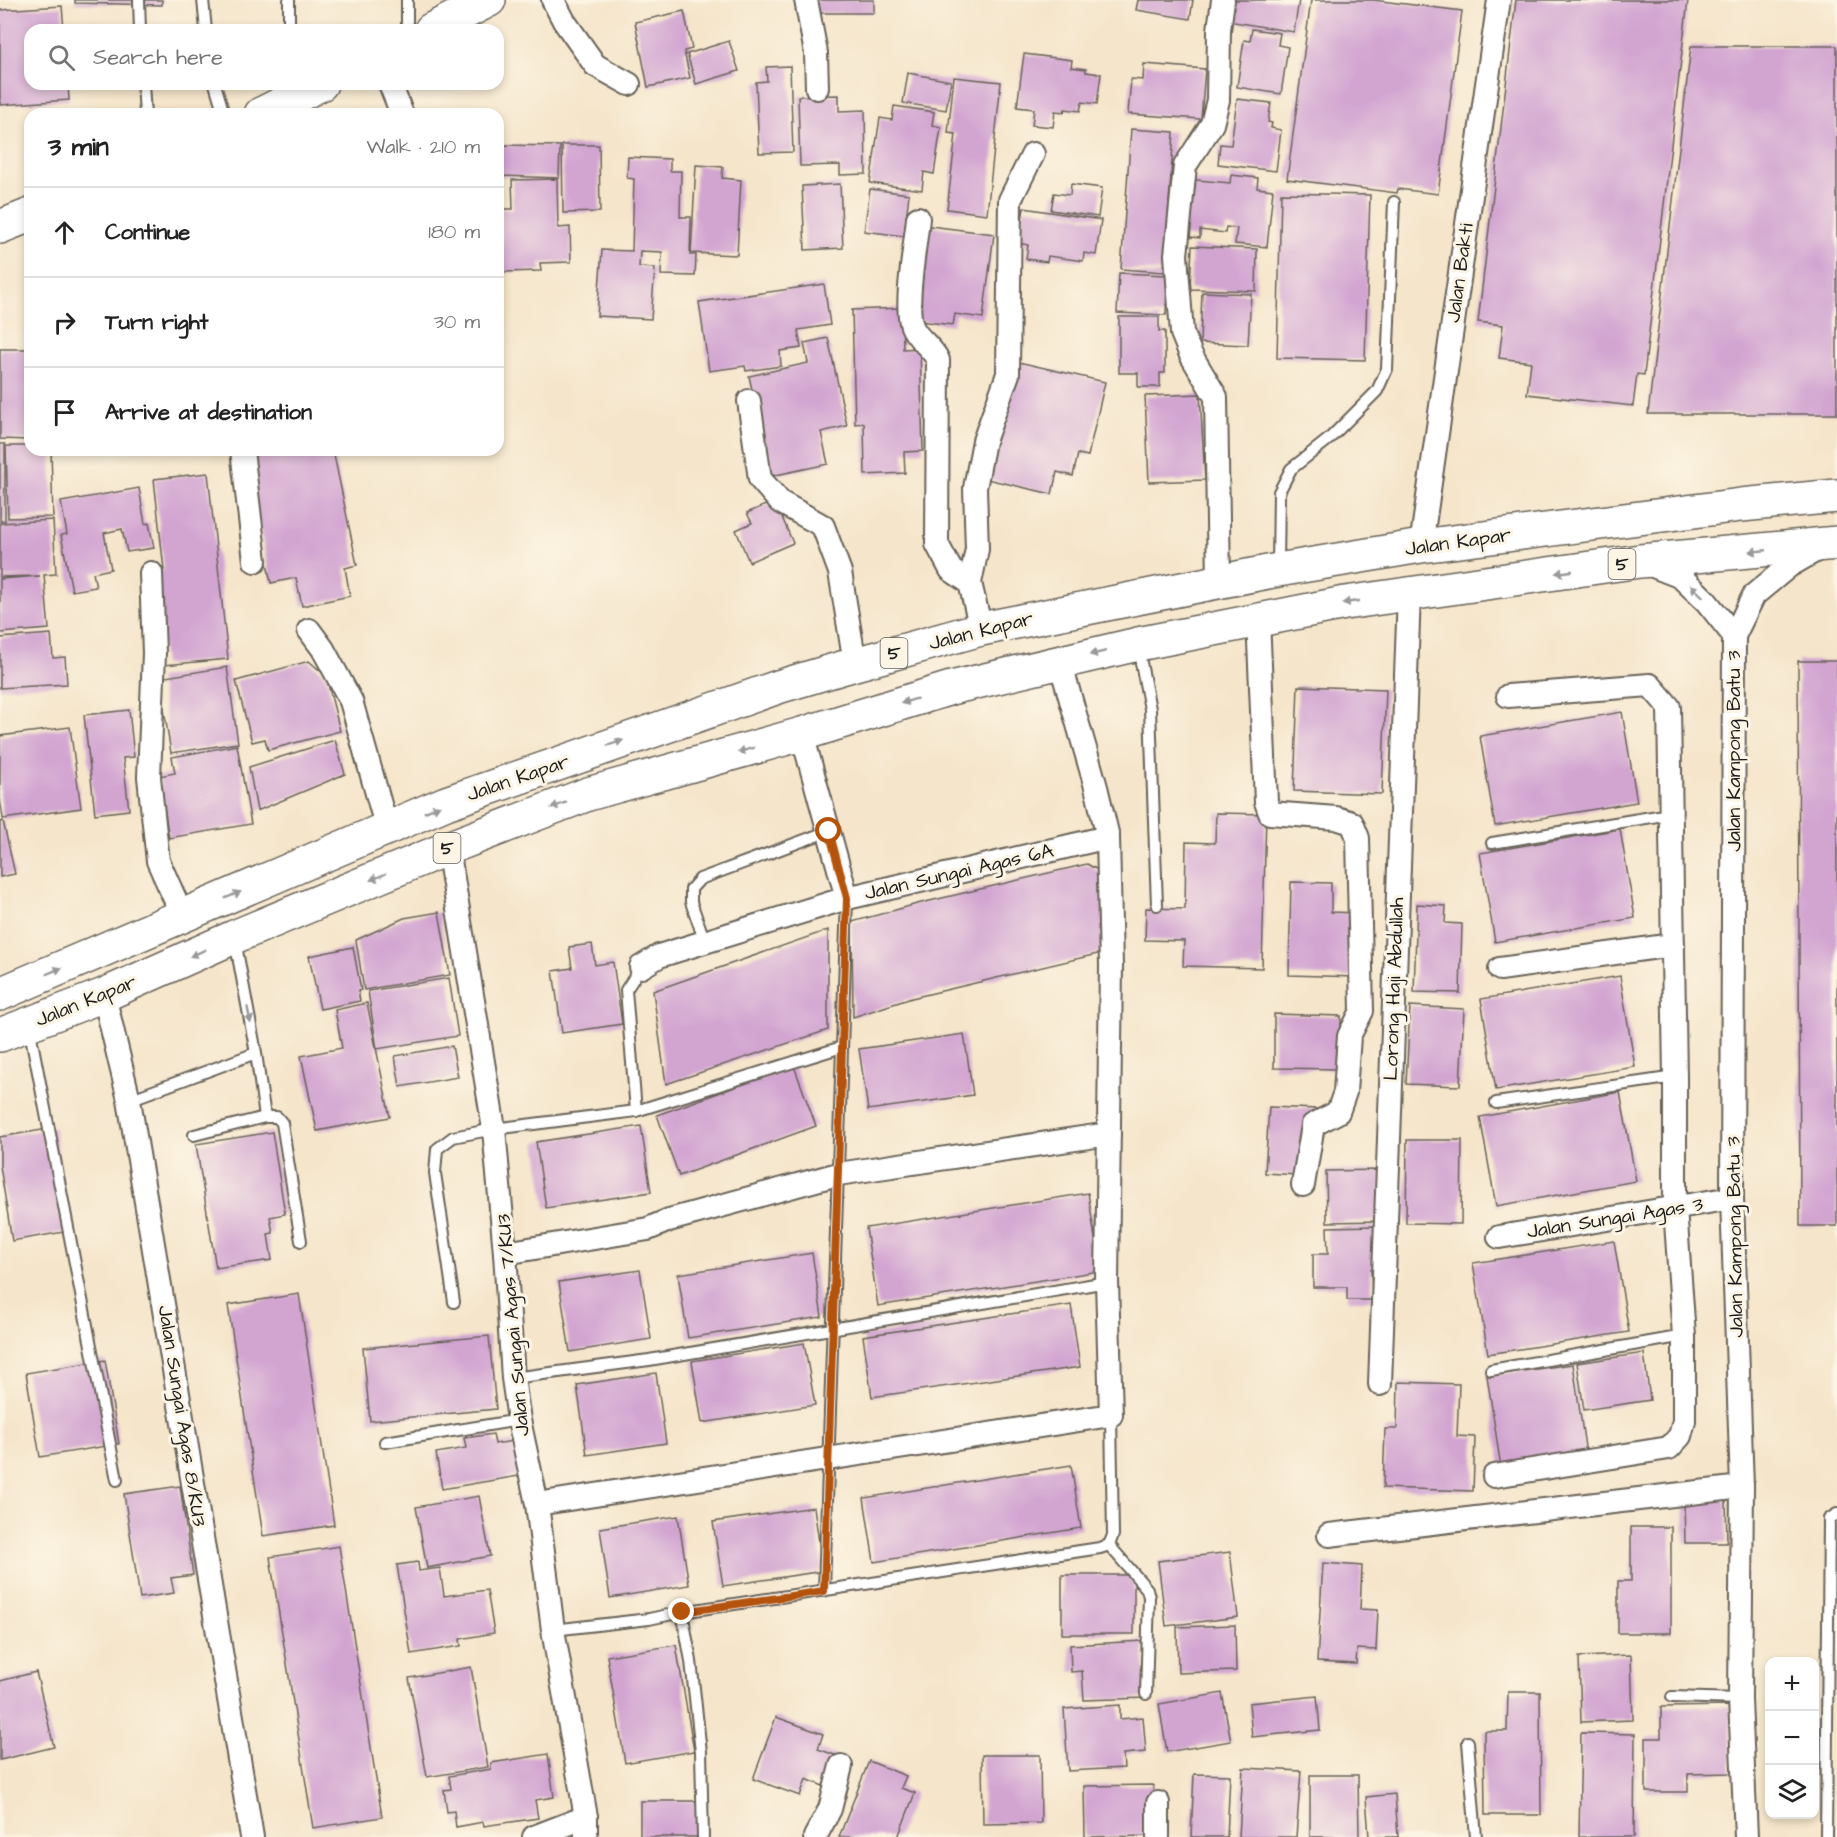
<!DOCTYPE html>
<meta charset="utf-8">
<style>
body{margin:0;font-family:"Architects Daughter",sans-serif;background:#f2f2f2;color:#222}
.controls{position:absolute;right:18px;bottom:18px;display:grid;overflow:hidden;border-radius:12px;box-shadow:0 3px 9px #0003}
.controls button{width:54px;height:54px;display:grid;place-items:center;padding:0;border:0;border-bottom:2px solid #e0e0e0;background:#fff;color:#222;font:30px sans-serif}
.stop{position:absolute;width:18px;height:18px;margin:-14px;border:4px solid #b45309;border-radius:50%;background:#fff}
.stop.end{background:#b45309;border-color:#fff;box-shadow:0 2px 6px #0008}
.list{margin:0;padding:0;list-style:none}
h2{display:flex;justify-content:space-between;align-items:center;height:78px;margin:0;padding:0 24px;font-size:26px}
h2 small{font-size:20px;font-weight:400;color:#767676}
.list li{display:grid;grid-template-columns:39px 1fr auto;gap:18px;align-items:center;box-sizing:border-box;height:90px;padding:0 24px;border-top:2px solid #e0e0e0}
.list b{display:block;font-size:22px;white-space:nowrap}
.list em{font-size:20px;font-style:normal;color:#767676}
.icon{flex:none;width:33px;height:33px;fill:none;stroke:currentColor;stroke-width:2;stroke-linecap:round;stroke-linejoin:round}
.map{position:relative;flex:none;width:1837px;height:1837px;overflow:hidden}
.search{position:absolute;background:#fff;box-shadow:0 3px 9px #0003;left:24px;top:24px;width:480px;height:66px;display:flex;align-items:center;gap:15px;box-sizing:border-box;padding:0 21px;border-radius:18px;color:#767676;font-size:22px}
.panel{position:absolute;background:#fff;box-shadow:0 3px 9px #0003;left:24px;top:108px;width:480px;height:348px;border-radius:18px}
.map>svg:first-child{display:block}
</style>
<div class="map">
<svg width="1837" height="1837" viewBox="0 0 1837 1837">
<rect width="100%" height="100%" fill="#fcf5e5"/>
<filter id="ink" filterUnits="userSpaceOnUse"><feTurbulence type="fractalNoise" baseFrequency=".0167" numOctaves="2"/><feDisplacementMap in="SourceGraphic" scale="12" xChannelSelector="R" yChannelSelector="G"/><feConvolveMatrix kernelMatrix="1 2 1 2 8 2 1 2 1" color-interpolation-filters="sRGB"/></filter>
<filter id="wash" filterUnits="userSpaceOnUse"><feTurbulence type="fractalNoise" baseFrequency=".008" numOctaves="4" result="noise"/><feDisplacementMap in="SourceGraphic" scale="24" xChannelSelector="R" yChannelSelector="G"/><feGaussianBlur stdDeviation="1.35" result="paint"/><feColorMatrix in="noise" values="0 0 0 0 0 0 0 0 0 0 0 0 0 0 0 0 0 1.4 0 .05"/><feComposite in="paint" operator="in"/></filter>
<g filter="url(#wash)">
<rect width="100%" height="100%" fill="#f5e5ca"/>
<g id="blocks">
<g fill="#d2a5d1">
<polygon points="75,0 162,0 162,5 75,3"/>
<rect x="810" y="0" width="64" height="13"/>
<polygon points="1138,0 1193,0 1190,19 1136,10"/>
<polygon points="1232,0 1299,0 1294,32 1228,21"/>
<polygon points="1311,0 1373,0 1462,11 1438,194 1398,189 1397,193 1287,179"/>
<polygon points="1516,0 1688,0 1644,375 1637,374 1633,406 1527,394 1531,362 1499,358 1503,325 1478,322"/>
<polygon points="62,6 64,30 30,30 30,84 68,84 69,100 0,105 0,10"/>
<polygon points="684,11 692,49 684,51 690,78 648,87 635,22"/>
<polygon points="1252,29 1280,33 1278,45 1288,47 1281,94 1237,87 1244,40 1250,41"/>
<polygon points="729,41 739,71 696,84 687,54"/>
<polygon points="1691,46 1837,46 1837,414 1648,414"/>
<polygon points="1024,54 1072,60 1071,67 1086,69 1086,72 1101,74 1097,104 1082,102 1080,111 1065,109 1064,112 1055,111 1053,127 1032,125 1034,109 1017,107"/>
<polygon points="1144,64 1205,69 1201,119 1128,114 1131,79 1143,80"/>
<polygon points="790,66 793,152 759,153 756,82 767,81 766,67"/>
<polygon points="908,73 951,81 946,110 903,103"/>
<polygon points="954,77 1001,82 987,214 947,209 956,134 948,133"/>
<polygon points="839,95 839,111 865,110 866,174 840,175 840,165 800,166 798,96"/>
<polygon points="1237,99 1271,103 1268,122 1272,123 1271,128 1281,130 1276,171 1218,164 1220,144 1231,145"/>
<polygon points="894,106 934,112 932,125 941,127 934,174 924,172 922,190 870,183 880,118 892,120"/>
<polygon points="1131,129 1174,132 1164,272 1121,269"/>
<polygon points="498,145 560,146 559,178 498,176"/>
<polygon points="562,145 599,145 600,212 563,213"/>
<polygon points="628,157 670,159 670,171 681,171 680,217 691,217 690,255 696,255 695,276 661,275 662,252 640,251 639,267 655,268 651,319 597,316 602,250 632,251 634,179 627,178"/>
<polygon points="696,165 723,167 722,178 741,180 737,255 691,253"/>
<polygon points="1231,175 1258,178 1257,188 1273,190 1267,247 1235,244 1237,228 1226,227 1225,233 1200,230 1200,238 1181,236 1187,179 1230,183"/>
<polygon points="557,179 558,228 570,227 571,262 540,263 541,271 503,272 501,209 513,209 512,180"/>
<polygon points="840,184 843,248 805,250 802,186"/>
<polygon points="1071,184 1102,188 1098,217 1051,210 1054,193 1070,195"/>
<polygon points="870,189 909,194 904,236 864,231"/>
<polygon points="1281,193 1370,195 1365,360 1277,358"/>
<polygon points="1024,208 1101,220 1096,255 1084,253 1083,261 1048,256 1047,262 1026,259 1028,245 1018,243"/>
<polygon points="922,225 994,234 983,318 955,314 953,325 910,320"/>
<polygon points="1192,246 1257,249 1256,291 1190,289"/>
<polygon points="1119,273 1167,275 1166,315 1117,313"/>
<polygon points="824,284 830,325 798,330 801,348 780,351 781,366 746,371 745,366 709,371 699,302"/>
<polygon points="1202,292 1251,294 1248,345 1200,343"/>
<polygon points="902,308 903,349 920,348 923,451 904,452 905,473 865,475 864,423 855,424 852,310"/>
<polygon points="1119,317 1159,317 1159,331 1165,331 1165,373 1160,373 1160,387 1138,387 1138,373 1119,373"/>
<polygon points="828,338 847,426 821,432 828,464 771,476 749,376 808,363 804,343"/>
<polygon points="0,349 30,349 30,440 0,439"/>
<polygon points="1001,358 1105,382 1088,456 1078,454 1073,476 1057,472 1052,494 973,476"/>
<polygon points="1200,394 1205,480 1149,482 1145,396"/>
<rect x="0" y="444" width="5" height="77"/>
<polygon points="6,446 30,446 30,450 51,450 53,517 8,518"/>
<polygon points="254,450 333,450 357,565 345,568 350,596 302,606 296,578 271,583 244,452"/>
<polygon points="208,473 228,659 164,665 154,571 164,570 154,479"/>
<polygon points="139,488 145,524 149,523 154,548 127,552 122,529 104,533 111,569 93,573 96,587 72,591 61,535 67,534 61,502"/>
<polygon points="775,501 793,543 749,562 736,530 752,523 747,513"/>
<polygon points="53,520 56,574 44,575 49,629 0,633 0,579 40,576 0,577 0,523"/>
<polygon points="51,634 53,658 65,657 67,684 0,688 0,638"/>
<polygon points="309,661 326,676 340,731 268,750 265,739 252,742 236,681"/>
<polygon points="1798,661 1837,661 1837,1226 1800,1226"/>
<polygon points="227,667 238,743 171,753 159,678"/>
<polygon points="1298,686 1386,689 1382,794 1294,791"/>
<polygon points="129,710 134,757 123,758 129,810 95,814 84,715"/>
<polygon points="1622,712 1637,802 1495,826 1480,736"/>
<polygon points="70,727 81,808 3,819 0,796 0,736"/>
<polygon points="335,740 345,774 257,811 249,767"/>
<polygon points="237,745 251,824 169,838 159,776 175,773 172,757"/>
<polygon points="1216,813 1266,814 1262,968 1183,966 1184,941 1145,940 1146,908 1185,909 1186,842 1215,843"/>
<polygon points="3,821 15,874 0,877 0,822"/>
<polygon points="1620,829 1635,918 1495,942 1480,853"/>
<polygon points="1087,864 1105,874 1106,952 912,998 853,1017 852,922 917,904"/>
<polygon points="1291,882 1331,883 1331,912 1357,913 1356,977 1289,975"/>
<polygon points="1417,904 1446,906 1445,923 1462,924 1460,993 1414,992"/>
<polygon points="439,912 450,975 364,990 356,940 404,918"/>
<polygon points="828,930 828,1030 666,1084 653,991"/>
<polygon points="592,944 595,965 613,962 622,1024 562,1033 553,971 572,968 569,947"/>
<polygon points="353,947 361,990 358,991 360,1001 320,1009 309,956"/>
<polygon points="1620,976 1635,1067 1496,1090 1481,999"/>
<polygon points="449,978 458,1036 377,1049 368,991"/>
<polygon points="367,1003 390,1117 317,1131 301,1056 342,1048 335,1010"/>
<polygon points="1410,1006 1464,1009 1460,1086 1406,1084"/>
<polygon points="1274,1014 1341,1016 1340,1069 1274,1068"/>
<polygon points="964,1034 973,1095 868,1110 859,1049"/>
<polygon points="452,1046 458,1077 400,1087 395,1056"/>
<polygon points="794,1066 816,1126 679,1176 657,1115"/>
<polygon points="1620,1092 1636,1181 1496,1206 1480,1117"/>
<polygon points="1269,1107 1318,1109 1314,1176 1265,1173"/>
<polygon points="641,1126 651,1192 546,1208 536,1142"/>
<polygon points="54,1128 70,1231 12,1241 0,1166 0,1137"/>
<polygon points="272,1132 285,1214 270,1217 273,1233 268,1234 272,1260 216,1268 196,1144"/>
<polygon points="1407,1140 1462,1140 1461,1224 1406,1223"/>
<polygon points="1381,1170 1382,1221 1327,1222 1326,1171"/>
<polygon points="1088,1193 1100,1271 878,1306 866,1228"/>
<polygon points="1377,1226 1377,1269 1371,1269 1372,1300 1347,1300 1347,1287 1313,1287 1313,1254 1328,1254 1327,1227"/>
<polygon points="1614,1241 1629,1332 1488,1354 1473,1263"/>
<polygon points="812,1253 822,1317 688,1338 678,1274"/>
<polygon points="640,1270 651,1339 570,1352 559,1282"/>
<polygon points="299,1294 334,1525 263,1536 228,1305"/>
<polygon points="1071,1305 1080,1367 872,1397 863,1336"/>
<polygon points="489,1336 496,1409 370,1421 363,1348"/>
<polygon points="804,1343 815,1405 702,1423 692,1361"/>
<polygon points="1644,1353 1650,1400 1584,1410 1577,1363"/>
<polygon points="105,1360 119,1444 40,1457 26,1373"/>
<polygon points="1573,1364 1586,1454 1501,1467 1487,1376"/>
<polygon points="656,1373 666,1443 587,1455 577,1385"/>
<polygon points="1398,1382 1459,1384 1457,1436 1475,1437 1473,1491 1383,1488 1385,1429 1397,1429"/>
<polygon points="493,1434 495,1444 513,1441 519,1476 442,1489 436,1453 466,1448 464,1438"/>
<polygon points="1071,1465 1081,1528 874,1562 864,1498"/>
<polygon points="180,1486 193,1575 171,1578 174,1593 140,1598 124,1494"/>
<polygon points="479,1496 490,1556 427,1568 416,1507"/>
<polygon points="1684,1500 1726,1500 1727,1543 1685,1543"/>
<polygon points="814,1507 823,1571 723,1586 713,1522"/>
<polygon points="678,1516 689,1585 610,1598 600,1528"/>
<polygon points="1631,1527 1671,1527 1671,1633 1618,1633 1618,1581 1631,1581"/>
<polygon points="339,1546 382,1817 313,1828 270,1557"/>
<polygon points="1230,1552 1238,1617 1166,1626 1158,1561"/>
<polygon points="418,1562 419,1571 440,1568 444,1596 487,1590 494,1633 460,1639 461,1646 411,1654 397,1565"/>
<polygon points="1323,1563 1362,1566 1360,1609 1378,1610 1376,1650 1357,1649 1356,1664 1317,1662"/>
<rect x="1062" y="1575" width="72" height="59"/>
<polygon points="1235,1625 1236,1671 1178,1673 1177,1627"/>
<polygon points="1143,1641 1146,1698 1084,1700 1082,1671 1071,1672 1070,1645"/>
<polygon points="676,1645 694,1751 625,1763 607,1656"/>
<polygon points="1631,1655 1633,1720 1581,1722 1579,1657"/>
<polygon points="471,1667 488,1767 427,1777 409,1678"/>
<polygon points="36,1672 54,1747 0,1760 0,1681"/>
<polygon points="1508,1692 1540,1692 1541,1815 1485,1815 1484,1731 1507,1731"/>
<polygon points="1222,1693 1231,1741 1167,1752 1159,1704"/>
<polygon points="1317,1696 1320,1730 1252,1737 1249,1703"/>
<polygon points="1120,1705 1120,1719 1143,1717 1146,1752 1123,1754 1124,1768 1068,1771 1064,1709"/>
<polygon points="1731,1706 1731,1773 1688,1774 1688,1792 1646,1792 1646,1738 1661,1738 1661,1707"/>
<polygon points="776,1717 823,1734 818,1749 835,1755 823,1786 806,1779 800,1796 753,1779"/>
<polygon points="1581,1733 1635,1734 1634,1837 1579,1837"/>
<polygon points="548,1754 554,1797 535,1800 538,1818 484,1826 483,1822 456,1827 454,1811 447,1812 444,1790 451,1789 449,1776 491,1769 491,1763"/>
<polygon points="982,1755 1040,1755 1041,1823 983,1824"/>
<polygon points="869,1761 906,1776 901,1788 915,1793 898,1837 839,1837"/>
<polygon points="1243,1768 1301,1771 1296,1837 1239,1837"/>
<polygon points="1194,1774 1230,1775 1227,1837 1191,1837"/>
<polygon points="1310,1775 1358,1775 1359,1837 1310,1837"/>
<polygon points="1153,1785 1154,1836 1085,1837 1084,1786"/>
<polygon points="1395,1794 1398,1837 1369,1837 1366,1797"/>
<rect x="640" y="1801" width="60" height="36"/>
</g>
</g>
</g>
<g filter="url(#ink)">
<use href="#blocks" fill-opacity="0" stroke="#686259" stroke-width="1.5"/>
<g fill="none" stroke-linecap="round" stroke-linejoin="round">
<g stroke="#686259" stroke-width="14">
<g id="lane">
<polyline points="139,0 140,30"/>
<polyline points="203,0 206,30"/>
<polyline points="289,30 289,0"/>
<polyline points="407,30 407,0"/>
<polyline points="143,84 145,114"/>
<polyline points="215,84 224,114"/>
<polyline points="1278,566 1279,492 1291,469 1329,439 1377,391 1387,369 1394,202"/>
<polyline points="1138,647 1150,709 1157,905"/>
<polyline points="1492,843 1670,814"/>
<polyline points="235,940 256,1053 265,1117 277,1117 282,1123 301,1241"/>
<polyline points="705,942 691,902 691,889 700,879 829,831"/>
<polyline points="29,1026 117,1480"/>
<polyline points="129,1100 256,1053"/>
<polyline points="1496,1103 1675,1077"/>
<polyline points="636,1111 626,990 641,967"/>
<polyline points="194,1135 265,1117"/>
<polyline points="454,1302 435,1173 437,1149 453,1137 494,1129 636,1111 842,1047"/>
<polyline points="1491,1370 1684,1336"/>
<polyline points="513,1378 649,1360 1107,1282"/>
<polyline points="385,1442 519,1420"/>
<polyline points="1109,1545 1147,1589 1149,1597 1146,1694"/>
<polyline points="824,1591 847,898"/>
<polyline points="682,1612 691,1661 701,1752 703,1837"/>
<polyline points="553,1630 649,1619 682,1612 1100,1548 1109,1545 1113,1535 1111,1415"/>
<polyline points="1672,1697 1740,1699"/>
<polyline points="1468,1742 1476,1837"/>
<polyline points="1826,1837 1829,1519 1837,1514"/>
</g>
</g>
<g stroke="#686259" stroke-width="26">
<g id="street">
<polyline points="553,0 564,21 595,65 629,84"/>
<polyline points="806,0 816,53 817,88"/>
<polyline points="390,84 402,114"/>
<path d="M918,218C916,243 904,305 912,326C916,338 932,347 938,360L937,544L951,570L970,583"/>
<polyline points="749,401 760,479 780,502 823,526 840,572 855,664"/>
<polyline points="242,450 255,561"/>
<polyline points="1421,546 1499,0"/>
<polyline points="1648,564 1681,577 1706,601 1734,636"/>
<polyline points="151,573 154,653 149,777 158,861 183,917"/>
<polyline points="1219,582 1216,397 1191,355 1182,333 1176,255 1185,166 1212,124 1218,100 1219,30 1223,0"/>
<polyline points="1258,619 1266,802 1270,813 1336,818 1352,823 1358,838 1362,1011 1349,1036 1345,1092 1338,1112 1313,1125 1303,1185"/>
<polyline points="981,629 970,583 977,549 975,488 984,441 1008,374 1010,200 1033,154"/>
<polyline points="309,630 323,649 351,701 387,829"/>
<polyline points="802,734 847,898"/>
<polyline points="448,848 494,1129 505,1253 513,1378 519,1420 537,1504 553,1630 586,1817 586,1837"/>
<polyline points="641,967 659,956 847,898 1108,837"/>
<polyline points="1500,969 1673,945"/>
<polyline points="104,995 129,1100 252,1837"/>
<polyline points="1499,1237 1732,1198"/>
<polyline points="505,1253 648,1229 669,1220 838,1174 1109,1134"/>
<polyline points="1380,1384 1409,594"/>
<polyline points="1494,1476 1669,1448 1680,1436 1684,1421 1684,1336 1675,1208 1675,1077 1669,707 1650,685 1508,696"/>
<polyline points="537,1504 1111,1415 1107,1282 1111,966 1108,837 1096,787 1060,662"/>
<polyline points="1329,1535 1742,1487"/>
<polyline points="534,1837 586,1817"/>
<polyline points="815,1837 830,1809 841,1766"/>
<polyline points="1158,1837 1158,1803"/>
<polyline points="1746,1837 1740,1699 1742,1487 1732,1198 1734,636 1754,595 1789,566 1820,548"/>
</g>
</g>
<g stroke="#686259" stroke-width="36">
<g id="highway">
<polyline points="431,30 489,0"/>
<polyline points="261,114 321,84"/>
<polyline points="0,227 30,215"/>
<polyline points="0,994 446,803 781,686 855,664 981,629 1278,570 1421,546 1741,505 1837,496"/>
<polyline points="0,1035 104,995 234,937 448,848 588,794 802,734 951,688 1138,644 1345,603 1640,561 1837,543"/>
</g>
</g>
<use href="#lane" stroke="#fff" stroke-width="10"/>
<use href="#street" stroke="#fff" stroke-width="22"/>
<use href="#highway" stroke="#fff" stroke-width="33"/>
</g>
<defs><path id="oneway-solid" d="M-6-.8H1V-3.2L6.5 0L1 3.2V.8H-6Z" transform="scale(1.5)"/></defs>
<g fill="#999">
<use href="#oneway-solid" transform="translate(1758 551) rotate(175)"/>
<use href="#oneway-solid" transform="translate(1564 572) rotate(172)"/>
<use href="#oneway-solid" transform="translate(1697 591) rotate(-136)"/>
<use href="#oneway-solid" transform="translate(1351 602) rotate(172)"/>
<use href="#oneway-solid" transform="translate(1098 653) rotate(167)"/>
<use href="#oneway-solid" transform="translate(909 701) rotate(163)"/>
<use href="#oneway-solid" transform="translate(615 743) rotate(-19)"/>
<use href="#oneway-solid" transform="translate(746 750) rotate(164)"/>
<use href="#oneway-solid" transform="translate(559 805) rotate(159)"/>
<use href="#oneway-solid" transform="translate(432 809) rotate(-24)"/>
<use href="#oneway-solid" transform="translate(378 877) rotate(157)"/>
<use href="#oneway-solid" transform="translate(233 895) rotate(-23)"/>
<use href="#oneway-solid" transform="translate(198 953) rotate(156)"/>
<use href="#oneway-solid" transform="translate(54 971) rotate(-23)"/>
<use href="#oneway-solid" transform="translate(249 1015) rotate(79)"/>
</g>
</g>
<g fill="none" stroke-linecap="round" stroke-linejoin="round" filter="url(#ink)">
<polyline stroke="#b45309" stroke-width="8" points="682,1612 824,1591 847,898 829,831"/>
</g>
<g text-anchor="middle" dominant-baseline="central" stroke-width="6" stroke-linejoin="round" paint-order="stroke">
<g fill="#fcf5e5" stroke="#5f5d58" stroke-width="1.5">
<rect x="1608.5" y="549" width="27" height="30" rx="4.5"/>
<rect x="880.5" y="638" width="27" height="30" rx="4.5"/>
<rect x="433.5" y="833" width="27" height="30" rx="4.5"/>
</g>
<g font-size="18" font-weight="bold" fill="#1c1c1c">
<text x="1622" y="564">5</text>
<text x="894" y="653">5</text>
<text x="447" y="848">5</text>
</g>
<g font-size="20" fill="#1c1c1c" stroke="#fcf5e5">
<text transform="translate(1460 273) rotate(-82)">Jalan Bakti</text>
<text transform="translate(1458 542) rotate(-8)">Jalan Kapar</text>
<text transform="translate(981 631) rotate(-14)">Jalan Kapar</text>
<text transform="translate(1734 751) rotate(-90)">Jalan Kampong Batu 3</text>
<text transform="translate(518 778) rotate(-19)">Jalan Kapar</text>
<text transform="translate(959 872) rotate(-13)">Jalan Sungai Agas 6A</text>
<text transform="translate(1394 989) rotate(-88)">Lorong Haji Abdullah</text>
<text transform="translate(86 1001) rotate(-22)">Jalan Kapar</text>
<text transform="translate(1615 1218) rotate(-9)">Jalan Sungai Agas 3</text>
<text transform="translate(1735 1237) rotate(-91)">Jalan Kampong Batu 3</text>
<text transform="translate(513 1325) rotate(-95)">Jalan Sungai Agas 7/KU3</text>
<text transform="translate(182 1416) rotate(81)">Jalan Sungai Agas 8/KU3</text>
</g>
</g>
</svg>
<div class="controls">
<button>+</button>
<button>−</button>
<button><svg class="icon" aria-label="layers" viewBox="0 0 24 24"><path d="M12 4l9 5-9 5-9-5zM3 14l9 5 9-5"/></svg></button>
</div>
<div class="stop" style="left:829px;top:831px"></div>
<div class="stop end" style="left:682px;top:1612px"></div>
<div class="search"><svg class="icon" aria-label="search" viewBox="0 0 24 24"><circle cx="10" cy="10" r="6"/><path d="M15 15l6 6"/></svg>Search here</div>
<section class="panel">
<h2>3 min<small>Walk · 210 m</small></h2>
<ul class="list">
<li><svg class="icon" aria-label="ahead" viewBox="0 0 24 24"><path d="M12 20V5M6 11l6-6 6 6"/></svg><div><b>Continue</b></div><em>180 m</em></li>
<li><svg class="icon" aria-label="right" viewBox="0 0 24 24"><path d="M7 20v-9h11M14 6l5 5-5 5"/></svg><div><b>Turn right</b></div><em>30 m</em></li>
<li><svg class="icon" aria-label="arrive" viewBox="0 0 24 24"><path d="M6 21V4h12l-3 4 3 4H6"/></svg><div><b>Arrive at destination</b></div></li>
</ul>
</section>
</div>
